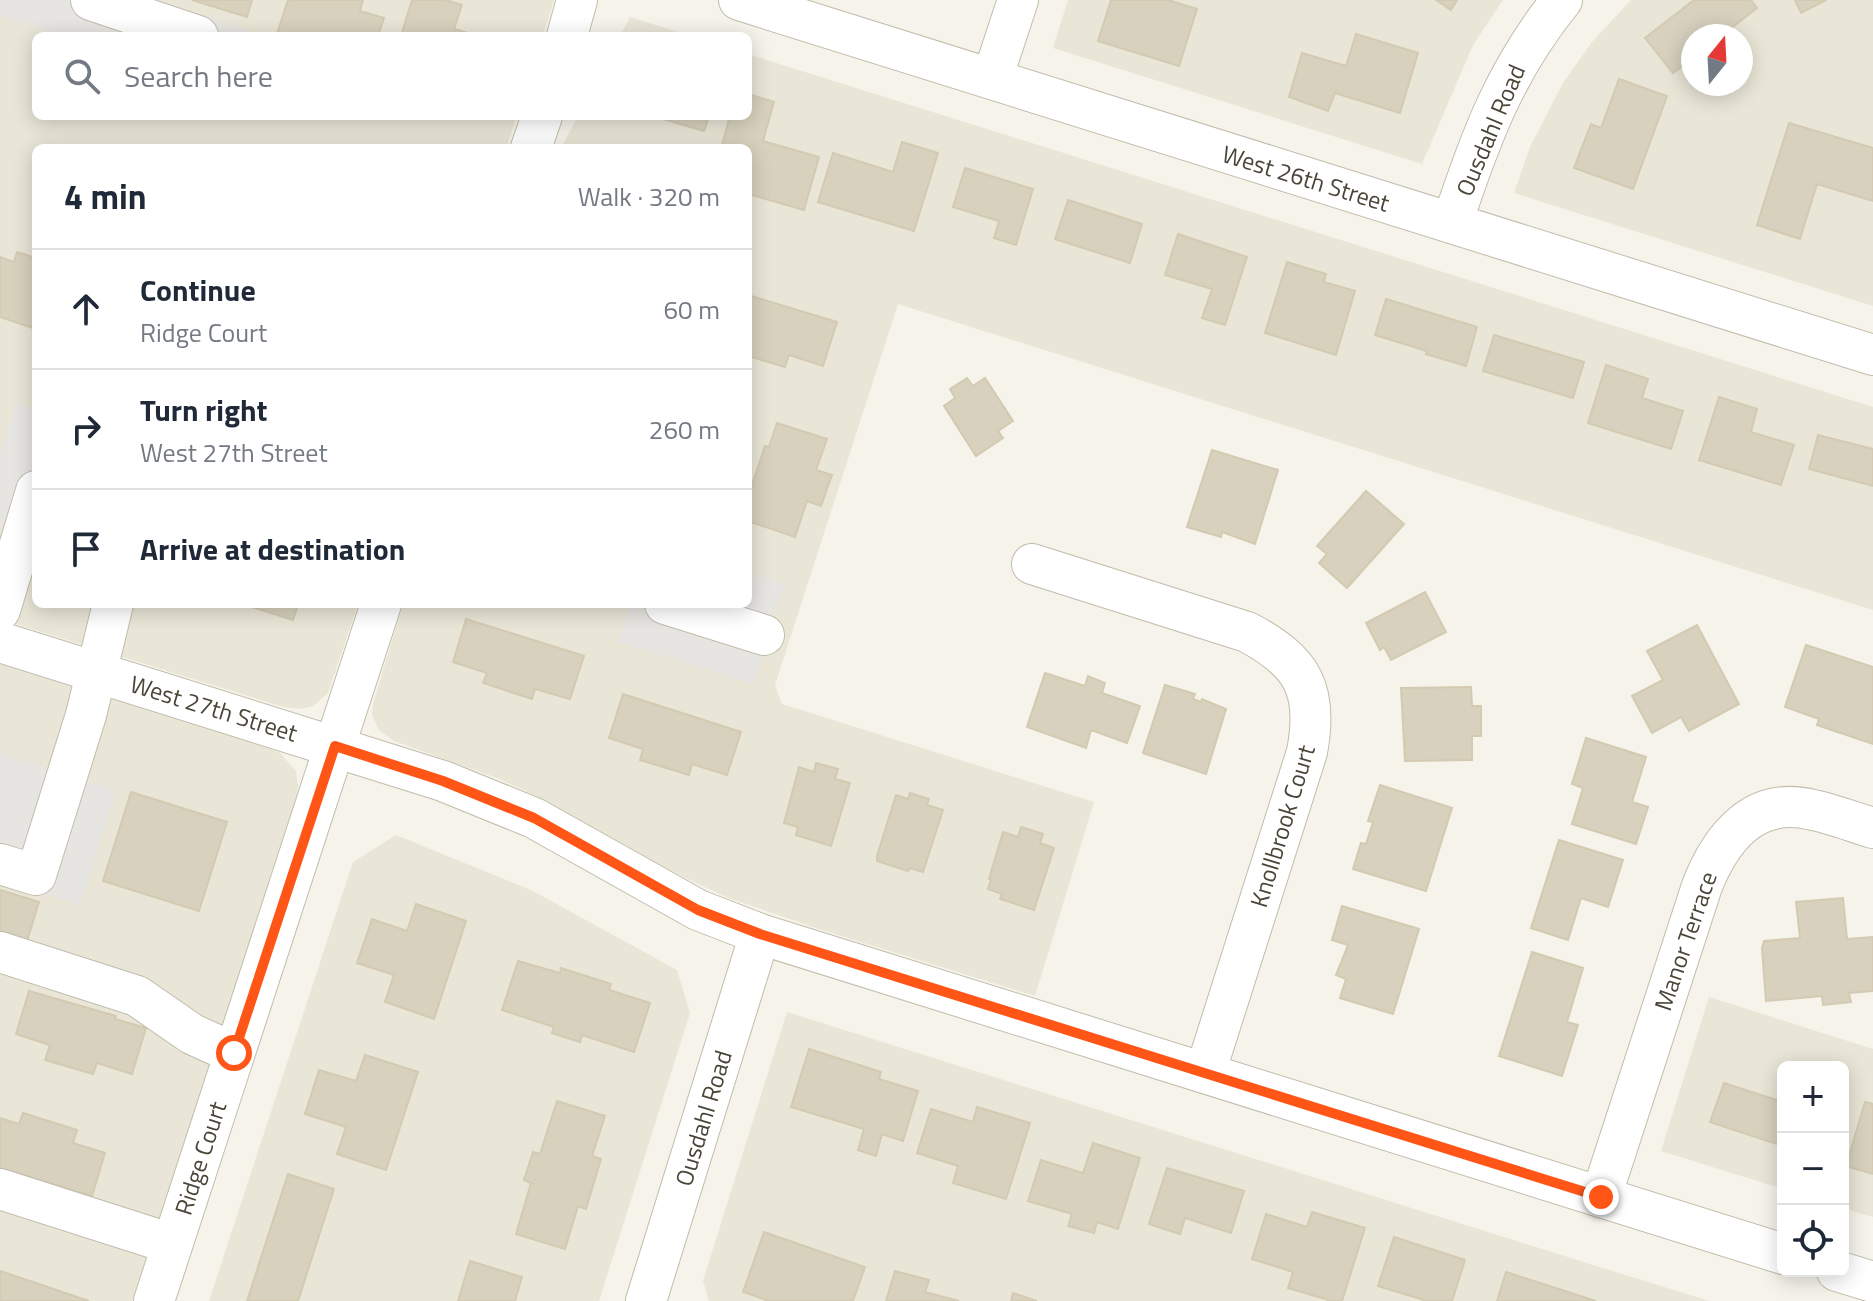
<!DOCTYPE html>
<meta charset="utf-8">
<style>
body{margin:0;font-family:"Titillium Web",sans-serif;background:#f2f2f3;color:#1f2937}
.controls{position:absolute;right:24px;bottom:24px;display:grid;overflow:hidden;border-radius:12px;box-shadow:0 4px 20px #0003}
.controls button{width:72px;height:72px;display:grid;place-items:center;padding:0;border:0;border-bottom:2px solid #e0e1e3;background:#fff;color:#1f2937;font:40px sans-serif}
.compass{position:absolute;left:1681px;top:24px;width:72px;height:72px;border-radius:50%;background:#fff;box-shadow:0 4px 20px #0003;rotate:18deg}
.stop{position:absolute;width:24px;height:24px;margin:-18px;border:6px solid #ff5617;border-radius:50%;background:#fff}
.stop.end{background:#ff5617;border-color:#fff;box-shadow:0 2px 8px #0008}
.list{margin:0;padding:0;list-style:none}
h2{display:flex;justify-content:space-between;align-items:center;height:104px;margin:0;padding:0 32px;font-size:34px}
h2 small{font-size:26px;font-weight:400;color:#747a83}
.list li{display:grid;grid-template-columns:52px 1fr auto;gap:24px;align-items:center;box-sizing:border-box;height:120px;padding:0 32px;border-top:2px solid #e0e1e3}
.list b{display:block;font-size:30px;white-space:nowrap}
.list p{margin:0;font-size:26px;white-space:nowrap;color:#747a83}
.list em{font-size:26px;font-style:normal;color:#747a83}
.icon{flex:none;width:44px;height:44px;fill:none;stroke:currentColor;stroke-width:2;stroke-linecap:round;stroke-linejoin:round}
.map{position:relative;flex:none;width:1873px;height:1301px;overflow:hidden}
.search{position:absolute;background:#fff;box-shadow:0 4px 20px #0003;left:32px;top:32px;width:720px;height:88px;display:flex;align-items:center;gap:20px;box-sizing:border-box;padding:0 28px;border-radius:12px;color:#747a83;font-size:30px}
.panel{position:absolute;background:#fff;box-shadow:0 4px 20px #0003;left:32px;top:144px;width:720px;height:464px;border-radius:12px}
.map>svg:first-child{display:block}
</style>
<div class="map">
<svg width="1873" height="1301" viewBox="0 0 1873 1301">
<rect width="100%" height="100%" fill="#f5f3ea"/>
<g fill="#e9e6d7" fill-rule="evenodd">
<polygon points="0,0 554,0 543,36 36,36 36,116 517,116 506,148 36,148 36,604 358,604 328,693 313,706 301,709 283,707 0,619"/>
<polygon points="1068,0 1503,0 1473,45 1422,164 1053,48"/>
<path d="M1631,0H1873V306L1514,193L1530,147L1563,83L1592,42ZM1693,36H1741V84H1693Z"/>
<polygon points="630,17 691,36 620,36"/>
<polygon points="748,54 1873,407 1873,610 898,304 775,685 782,704 1094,802 1035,996 819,929 726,897 671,871 541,798 497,778 394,741 379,730 372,715 373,704 403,604 748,604 748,148 561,148 578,116 748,116"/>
<polygon points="0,663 266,747 280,753 296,771 298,786 296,801 132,1301 0,1301"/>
<polygon points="396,835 531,890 677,970 690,1013 599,1301 209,1301 353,862"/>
<polygon points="1709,997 1873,1049 1873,1217 1843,1208 1843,1067 1783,1067 1783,1189 1661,1151"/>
<polygon points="787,1012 1609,1270 1710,1301 709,1301 703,1281"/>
</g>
<g fill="#e7e5e1">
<polygon points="0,0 155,0 248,30 246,36 63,36 0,16"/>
<polygon points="16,403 36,410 36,535 0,523 0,455"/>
<polygon points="748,572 785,583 753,684 618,642 630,606 624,604 748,604"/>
<polygon points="0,753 116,790 80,905 0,880"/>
</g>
<g fill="#d7d1be" stroke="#d3cab1" stroke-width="2">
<polygon points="192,0 252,0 247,17"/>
<polygon points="288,0 363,0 360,11 384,18 378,36 285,36 277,34"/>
<polygon points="412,0 446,0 462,5 454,29 478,36 401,36"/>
<polygon points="1111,0 1168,0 1197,9 1179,66 1098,41"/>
<polygon points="1436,0 1457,0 1451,10"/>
<polygon points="1694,0 1751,0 1757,8 1721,36 1693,36 1693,58 1673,73 1645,38"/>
<polygon points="1795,0 1826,0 1801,13"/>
<polygon points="1356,34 1418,53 1400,113 1335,93 1328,111 1289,97 1302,53 1346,66"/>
<polygon points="1619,79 1667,96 1633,189 1574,168 1591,124 1601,128"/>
<polygon points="748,94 774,102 763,141 819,157 804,210 748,194 748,148 721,148 730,116 748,116"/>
<polygon points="653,116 709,116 704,131"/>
<polygon points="1789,123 1873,148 1873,201 1817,184 1800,239 1757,225"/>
<polygon points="902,142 938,153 914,231 818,202 833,153 893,172"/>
<polygon points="965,168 1033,189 1016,245 994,238 999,221 953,207"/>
<polygon points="1068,200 1142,224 1130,263 1055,239"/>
<polygon points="1178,234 1247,257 1225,325 1202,318 1212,289 1165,275"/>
<polygon points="17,252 36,258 36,329 0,317 0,257 14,262"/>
<polygon points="1287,262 1326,274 1324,282 1355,291 1336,355 1265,333"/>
<polygon points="748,295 837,322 823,366 789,355 785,367 748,356"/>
<polygon points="1386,299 1477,327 1466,366 1426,354 1427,351 1375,335"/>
<polygon points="1494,335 1584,362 1573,398 1483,371"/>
<polygon points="1606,365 1648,379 1642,398 1683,411 1671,449 1588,423"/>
<polygon points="967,378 973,386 985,378 1013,421 998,431 1003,438 976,456 944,406 955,398 950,389"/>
<polygon points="1719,397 1757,409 1751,432 1794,445 1781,485 1699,460"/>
<polygon points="777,423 827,439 816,470 832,475 821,506 807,501 795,537 748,521 751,503 748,502 748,497 765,446 769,447"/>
<polygon points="1818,435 1873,449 1873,486 1809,469"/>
<polygon points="1212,450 1278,470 1255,544 1222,532 1221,537 1187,527"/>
<polygon points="1366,491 1404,524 1347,588 1319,563 1327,554 1317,546"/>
<polygon points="1425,592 1446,632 1391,660 1384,647 1380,650 1366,623"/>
<polygon points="242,604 298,604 293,620"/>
<polygon points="466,619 584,656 570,699 535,689 532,699 483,683 487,673 453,662"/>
<polygon points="1697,625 1739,704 1689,731 1681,717 1652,733 1632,696 1663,680 1647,651"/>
<polygon points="1806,645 1873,667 1873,744 1817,725 1819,719 1785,707"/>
<polygon points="1045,673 1085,686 1088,676 1105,683 1102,693 1140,706 1127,743 1091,730 1086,748 1027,727"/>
<polygon points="1165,685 1195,694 1193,699 1201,702 1202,699 1226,709 1206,774 1143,753"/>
<polygon points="1471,687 1472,706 1481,706 1481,736 1472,736 1472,760 1405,761 1401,688"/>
<polygon points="623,694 741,732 727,775 692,764 689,775 640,760 643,749 609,738"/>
<polygon points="1586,738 1646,757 1632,802 1648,807 1636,844 1572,824 1583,788 1572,784"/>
<polygon points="816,763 838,769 835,779 850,783 831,846 796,835 798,827 784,823 799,767 814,772"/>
<polygon points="1380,785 1452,808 1426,891 1353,869 1361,843 1366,844 1373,822 1368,821"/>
<polygon points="131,792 227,822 199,911 103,881"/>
<polygon points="910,793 929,799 927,805 943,810 923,872 910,868 908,871 877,861 877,856 896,795 908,799"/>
<polygon points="1021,827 1043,834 1040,843 1054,848 1034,910 1000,899 1002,894 988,889 991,879 989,879 1003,832 1018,837"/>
<polygon points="1559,840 1623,860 1608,907 1581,898 1568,940 1531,928"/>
<polygon points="0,890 39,902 27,941 0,932"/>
<polygon points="1843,898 1847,939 1873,937 1873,991 1849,993 1851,1002 1823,1005 1822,996 1766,1001 1762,948 1764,941 1800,938 1796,902"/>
<polygon points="416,904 466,921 434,1019 385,1002 394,975 357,963 372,919 407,931"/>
<polygon points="1342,906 1419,929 1393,1014 1340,998 1346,979 1336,975 1348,945 1332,940"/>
<polygon points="1532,952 1583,968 1567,1022 1578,1025 1562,1076 1499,1056"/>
<polygon points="518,961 560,973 561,968 611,984 609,990 650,1003 634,1052 582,1035 580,1042 552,1033 554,1027 502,1010"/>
<polygon points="29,991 116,1016 115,1019 146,1028 132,1074 97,1063 93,1074 45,1060 50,1045 16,1034"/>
<polygon points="809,1049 881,1072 879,1079 918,1091 903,1141 882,1134 876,1156 858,1150 864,1129 791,1107"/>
<polygon points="365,1055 418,1072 386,1170 337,1154 346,1127 305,1114 319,1070 356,1081"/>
<polygon points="1724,1083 1783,1102 1783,1146 1710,1122"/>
<polygon points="557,1101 605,1116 592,1156 601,1159 586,1209 578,1206 565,1249 516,1234 531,1183 524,1180 533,1152 540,1154"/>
<polygon points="1865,1102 1873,1104 1873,1174 1846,1166"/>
<polygon points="977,1107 1030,1123 1006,1199 953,1183 958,1166 917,1153 931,1109 973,1122"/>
<polygon points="23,1113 77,1130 73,1143 105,1153 92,1196 0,1168 0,1118 19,1124"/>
<polygon points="1093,1143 1140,1158 1118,1229 1097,1222 1094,1233 1068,1226 1072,1214 1028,1201 1041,1160 1083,1173"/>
<polygon points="1167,1168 1244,1191 1231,1233 1185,1218 1180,1234 1149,1224"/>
<polygon points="288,1174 334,1189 298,1301 247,1301"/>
<polygon points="1312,1212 1365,1228 1342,1301 1332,1301 1288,1288 1293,1272 1252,1259 1266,1214 1307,1227"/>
<polygon points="764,1232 865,1267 853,1301 769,1301 743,1292"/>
<polygon points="1394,1237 1465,1260 1452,1301 1427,1301 1378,1286"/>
<polygon points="470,1261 522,1277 515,1301 458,1301"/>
<polygon points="0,1271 89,1301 0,1301"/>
<polygon points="895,1271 929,1280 925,1292 959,1301 886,1301"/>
<polygon points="1506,1272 1596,1301 1497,1301"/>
<polygon points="1013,1293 1037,1301 1011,1301"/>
</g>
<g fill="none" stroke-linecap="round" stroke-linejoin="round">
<g stroke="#c1bcab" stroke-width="42">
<g id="minor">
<polyline points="91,0 198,36"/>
<polyline points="739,0 1873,355"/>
<polyline points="567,36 577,0"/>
<polyline points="992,79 1018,0"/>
<polyline points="531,148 542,116"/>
<path d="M1452,223C1480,139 1505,70 1562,0"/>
<path d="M1032,564L1247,632C1302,661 1319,689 1307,752L1205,1073"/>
<polyline points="665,604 764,635"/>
<polyline points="0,610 36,491"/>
<polyline points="0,642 443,781 534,818 698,910 760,934 1783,1254"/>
<polyline points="0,864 36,875 86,715 113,604"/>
<polyline points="0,952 137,996 192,1034 234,1053"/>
<polyline points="0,1189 172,1244"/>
<path d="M1601,1197L1702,886C1721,838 1754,795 1813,810C1833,814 1853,822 1873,828"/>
<polyline points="1837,1271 1873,1282"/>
<polyline points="154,1301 381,604"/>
<polyline points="646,1301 760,934"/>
</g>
</g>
<use href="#minor" stroke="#fff" stroke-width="40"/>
</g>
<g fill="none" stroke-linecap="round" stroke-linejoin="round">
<polyline stroke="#ff5617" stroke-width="10" points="234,1053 335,746 443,781 534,818 698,910 760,934 1601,1197"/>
</g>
<g text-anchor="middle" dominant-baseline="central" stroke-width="6" stroke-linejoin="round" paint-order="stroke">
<g font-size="24" fill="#4a4537" stroke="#fff">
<text transform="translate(1490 130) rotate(-67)">Ousdahl Road</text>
<text transform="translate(1306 178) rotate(17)">West 26th Street</text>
<text transform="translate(214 708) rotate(17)">West 27th Street</text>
<text transform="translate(1282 826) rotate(-73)">Knollbrook Court</text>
<text transform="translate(1685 941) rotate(-71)">Manor Terrace</text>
<text transform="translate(703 1118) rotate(-73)">Ousdahl Road</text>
<text transform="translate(200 1158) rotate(-72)">Ridge Court</text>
</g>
</g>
</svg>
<div class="controls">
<button>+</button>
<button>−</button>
<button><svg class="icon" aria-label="locate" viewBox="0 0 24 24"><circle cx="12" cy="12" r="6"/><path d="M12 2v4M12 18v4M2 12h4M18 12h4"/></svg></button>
</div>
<svg class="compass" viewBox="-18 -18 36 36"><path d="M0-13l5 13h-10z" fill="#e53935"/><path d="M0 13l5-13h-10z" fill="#747a83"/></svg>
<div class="stop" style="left:234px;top:1053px"></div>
<div class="stop end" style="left:1601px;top:1197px"></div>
<div class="search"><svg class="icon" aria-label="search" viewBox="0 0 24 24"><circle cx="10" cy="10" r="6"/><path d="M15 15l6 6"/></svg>Search here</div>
<section class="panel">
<h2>4 min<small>Walk · 320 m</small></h2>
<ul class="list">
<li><svg class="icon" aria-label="ahead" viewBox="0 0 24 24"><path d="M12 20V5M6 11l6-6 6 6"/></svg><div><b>Continue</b><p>Ridge Court</p></div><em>60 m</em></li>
<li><svg class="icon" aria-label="right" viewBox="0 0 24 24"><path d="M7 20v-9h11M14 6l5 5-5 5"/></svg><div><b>Turn right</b><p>West 27th Street</p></div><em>260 m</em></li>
<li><svg class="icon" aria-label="arrive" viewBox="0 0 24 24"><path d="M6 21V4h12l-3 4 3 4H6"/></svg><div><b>Arrive at destination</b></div></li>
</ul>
</section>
</div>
